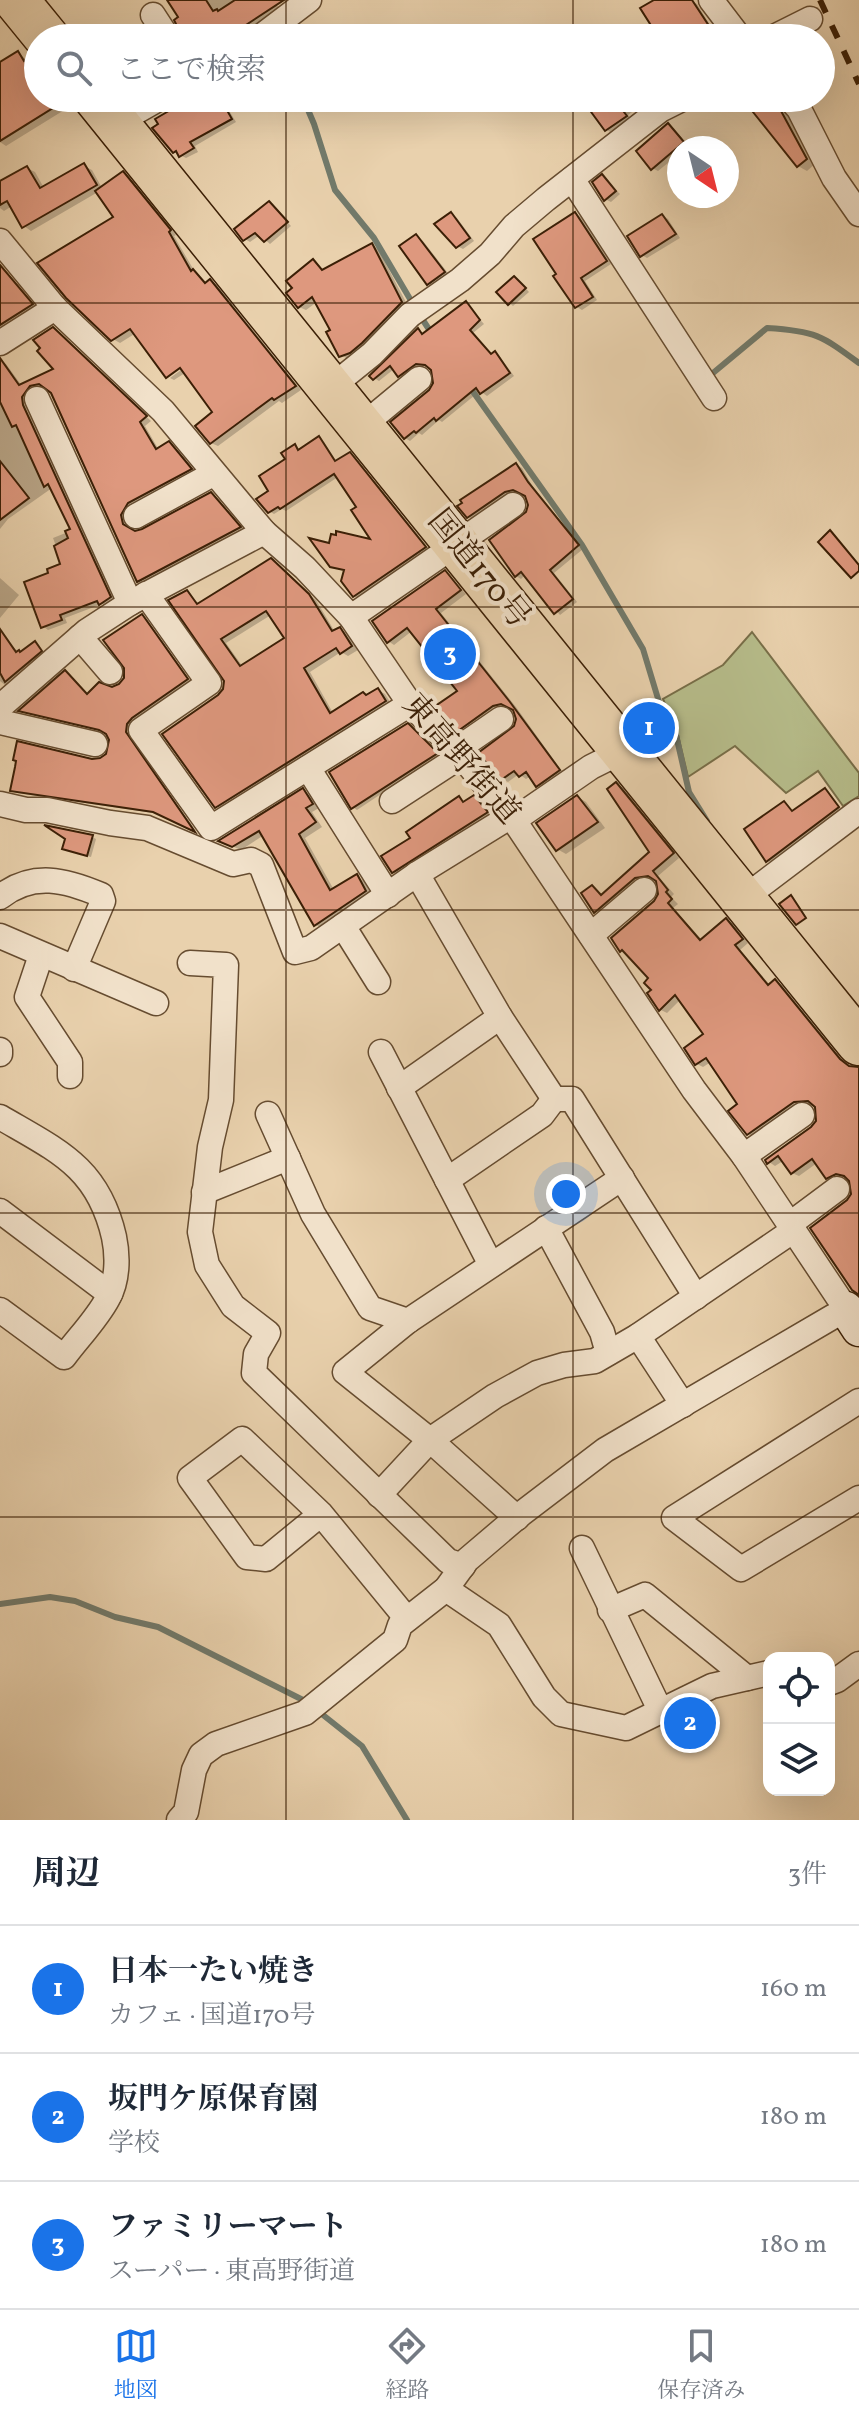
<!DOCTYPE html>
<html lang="ja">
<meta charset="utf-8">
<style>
body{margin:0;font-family:Vollkorn,"Noto Serif JP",serif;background:#f2f2f3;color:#1f2937}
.controls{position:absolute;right:24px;bottom:24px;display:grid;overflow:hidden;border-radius:16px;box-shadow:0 8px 32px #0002}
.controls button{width:72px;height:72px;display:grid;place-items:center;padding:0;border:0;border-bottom:2px solid #e0e1e3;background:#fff;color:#1f2937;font:40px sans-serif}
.compass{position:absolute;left:667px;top:136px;width:72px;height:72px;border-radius:50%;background:#fff;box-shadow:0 8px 32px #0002;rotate:145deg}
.you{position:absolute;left:566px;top:1194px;width:28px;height:28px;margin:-20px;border:6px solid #fff;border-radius:50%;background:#1a73e8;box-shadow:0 0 0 12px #1a73e833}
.badge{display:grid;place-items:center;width:52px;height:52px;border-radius:50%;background:#1a73e8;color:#fff;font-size:26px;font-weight:700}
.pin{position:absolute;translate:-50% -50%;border:4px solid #fff;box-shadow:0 2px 8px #0006}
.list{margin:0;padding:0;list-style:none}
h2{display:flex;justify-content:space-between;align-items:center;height:104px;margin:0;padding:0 32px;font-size:34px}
h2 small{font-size:26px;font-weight:400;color:#747a83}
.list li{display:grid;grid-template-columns:52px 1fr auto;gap:24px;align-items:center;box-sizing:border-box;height:128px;padding:0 32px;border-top:2px solid #e0e1e3}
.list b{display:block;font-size:30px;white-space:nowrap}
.list p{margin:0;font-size:26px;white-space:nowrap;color:#747a83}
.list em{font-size:26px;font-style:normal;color:#747a83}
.icon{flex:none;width:44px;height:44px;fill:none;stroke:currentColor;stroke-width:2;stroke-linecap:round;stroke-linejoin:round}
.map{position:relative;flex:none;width:859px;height:1820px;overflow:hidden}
.search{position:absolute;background:#fff;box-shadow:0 8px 32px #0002;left:24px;right:24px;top:24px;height:88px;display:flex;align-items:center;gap:20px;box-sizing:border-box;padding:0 28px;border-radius:44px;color:#747a83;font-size:30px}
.sheet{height:488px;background:#fff}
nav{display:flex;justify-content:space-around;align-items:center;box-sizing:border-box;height:112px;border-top:2px solid #e0e1e3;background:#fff;font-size:22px;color:#747a83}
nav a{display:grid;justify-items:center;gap:4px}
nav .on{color:#1a73e8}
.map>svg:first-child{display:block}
</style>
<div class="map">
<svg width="859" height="1820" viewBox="0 0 859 1820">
<rect width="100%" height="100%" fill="#e9d1ad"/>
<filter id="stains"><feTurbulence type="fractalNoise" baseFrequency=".0025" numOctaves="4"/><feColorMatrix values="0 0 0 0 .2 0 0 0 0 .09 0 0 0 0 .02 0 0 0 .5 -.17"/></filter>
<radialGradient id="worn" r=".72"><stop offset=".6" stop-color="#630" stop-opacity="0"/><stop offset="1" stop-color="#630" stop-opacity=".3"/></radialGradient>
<polygon fill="#b6bc8a" stroke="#786e48" stroke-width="2" points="752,632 859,773 859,796 843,806 818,771 786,793 735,746 688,777 678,735 663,699 723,665"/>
<g fill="#0003" fill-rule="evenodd">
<polygon points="169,0 274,0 281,12 241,38 194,38"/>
<polygon points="657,0 689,0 697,4 718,38 662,38"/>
<polygon points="131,25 143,38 113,38"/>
<polygon points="18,53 28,61 38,62 38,98 70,98 74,104 6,146 0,142 0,64"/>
<polygon points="191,98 220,101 225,104 236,122 195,146 198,152 186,158 174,152 161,125"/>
<polygon points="599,98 651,98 628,115 631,119 612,133 607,130"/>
<polygon points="758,98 777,98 795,125 815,164 807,171 798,166"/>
<polygon points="668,125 688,146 679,148 679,154 658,171 652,168"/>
<polygon points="84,166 92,170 102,188 123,174 130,178 176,235 174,236 195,272 207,284 210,281 217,285 301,390 282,403 279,401 218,446 211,443 214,412 185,373 174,380 170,378 189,364 136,333 120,343 113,339 116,217 98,192 31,231 24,226 12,206 4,211 0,208 0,181 27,168 35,172 44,188"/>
<polygon points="602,177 620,194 611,202 605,199"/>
<polygon points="269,203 291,226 270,244 260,235 250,242 245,239"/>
<polygon points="451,214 457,218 474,241 463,249 457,246"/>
<polygon points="576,214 581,217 611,264 585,281 597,300 582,310 577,307"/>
<polygon points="663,216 668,219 680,238 647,258 642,255"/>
<polygon points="416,236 423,241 451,277 436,288 428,283"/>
<polygon points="372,245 378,249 408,306 369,346 348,359 341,355 332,330 317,302 306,310 299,307 313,262 324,271"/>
<polygon points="0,265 37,308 0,332"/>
<polygon points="519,281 529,292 513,306 509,303"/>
<polygon points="466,304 484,324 473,333 493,355 500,357 514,376 487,396 480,391 442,422 439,420 422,435 419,433 410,441 405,438 435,384 430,367 422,366 405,378 394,369 379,381 374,378 418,331 424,335"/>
<polygon points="53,329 151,421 145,426 159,450 169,444 175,447 196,472 126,519 129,529 135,533 211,494 217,498 245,531 144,584 139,581 49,388 38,387 30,394 29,410 116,601 106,607 102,604 65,618 67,623 48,630 43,626 51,574 63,565 53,538 73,530 52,488 8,519 0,529 0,360 6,364 22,386 56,369"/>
<polygon points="319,439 324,442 337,462 350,454 355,457 430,550 359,599 354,596 345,570 332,565 330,545 374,542 358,508 338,477 286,511 282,509 274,514 269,511 271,492 295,447 301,450"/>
<polygon points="517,465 522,468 533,487 583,549 554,573 577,602 560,615 525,575 521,579 516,576 530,504 527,495 519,492 511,494 474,520 469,517"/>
<path d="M271,560L316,600L335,632L340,629L347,633L358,650L348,656L341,652L310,672L333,713L378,690L385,694L392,705L223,810L216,806L219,697L225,689L226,680L187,592L200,605ZM271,615L286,639L243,667L226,643Z"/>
<polygon points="445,573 466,594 441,613 516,707 564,774 543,789 531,776 526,779 519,774 508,782 502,779 518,718 515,709 508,706 500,709 465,732 459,729 460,691 412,631 394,645 388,641"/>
<polygon points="0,578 19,595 0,618"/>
<polygon points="142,616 147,619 192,683 130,734 134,743 196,831 160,814 17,793 12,790 91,761 101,760 108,755 112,740 66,672 88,695 120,685 126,678"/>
<polygon points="8,643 21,654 35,644 45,654 12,684 5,685 0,681 0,648"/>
<polygon points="656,714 670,730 654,742 649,739"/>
<polygon points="413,728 441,756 387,793 384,792 357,810 353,807"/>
<polygon points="616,784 623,788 679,858 658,876 674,894 671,897 678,904 673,908 703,941 726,921 733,924 748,943 740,950 770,985 775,981 782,985 846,1065 859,1072 859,1293 848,1202 853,1195 849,1178 844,1177 834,1181 827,1177 817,1163 799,1176 792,1173 783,1161 775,1166 769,1162 813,1128 818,1121 817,1106 802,1105 755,1138 749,1134 740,1104 711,1062 703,1067 697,1064 706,1034 681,999 667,1013 661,1010 650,994 654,990 651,978 629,955 621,950 660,895 656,879 642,881 602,915 595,911 592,887 603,896 652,853"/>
<polygon points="825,790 842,810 773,864 768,861 747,830 784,804 794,812"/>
<polygon points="303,791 310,795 319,808 312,812 322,827 305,838 334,890 357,877 364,881 372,895 323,929 316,925 264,835 241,850 227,844"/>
<polygon points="474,797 492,816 399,875 393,872 413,838 459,799 466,803"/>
<polygon points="578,797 586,802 605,828 566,854 557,849"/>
<polygon points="92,837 96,839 91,857 69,851"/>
</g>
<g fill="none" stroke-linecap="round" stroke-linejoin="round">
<g stroke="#727a6b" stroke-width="6">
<polyline points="303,98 314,124 335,190 374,238 413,304"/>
<polyline points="419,314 432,334"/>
<path d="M705,375L713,373L767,328C815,331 821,335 859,363"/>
<polyline points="469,386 582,545 643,649 659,702 676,735 689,792 707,821"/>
<polyline points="0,1604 50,1597 75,1601 115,1617 158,1627 307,1702"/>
<polyline points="318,1711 362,1746 407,1820"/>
</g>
</g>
<g fill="#de987e" stroke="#3b1f06" stroke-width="2" fill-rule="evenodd">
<polygon points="167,0 206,0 213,11 217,9 218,11 235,0 284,0 226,38 183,38 174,20 178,17"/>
<polygon points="654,0 692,0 717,38 659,38 640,8"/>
<polygon points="18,51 24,61 31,56 38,61 38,98 69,98 0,141 0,62"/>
<polygon points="175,98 220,98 232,119 190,142 194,148 179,157 176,151 173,153 152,128 158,124 155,119 179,105"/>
<polygon points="596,98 644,98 624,112 627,116 605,131 586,105"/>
<polygon points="747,98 774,98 807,159 797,167 749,107 752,105"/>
<polygon points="668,123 684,142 651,170 636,151"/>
<polygon points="84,163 97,185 22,228 7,201 0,205 0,181 27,166 40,188"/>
<polygon points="123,171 171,230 169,232 191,271 193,269 205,283 210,279 296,386 274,400 272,398 210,444 195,426 212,412 180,368 166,378 130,329 111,341 66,298 37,263 113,217 95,191"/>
<polygon points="602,174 616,191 604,201 592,182"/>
<polygon points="269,201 288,222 264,242 255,233 243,241 234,229"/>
<polygon points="451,212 470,238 456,248 434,224"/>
<polygon points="575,212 607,261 581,278 593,297 575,308 553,276 556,274 533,239"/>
<polygon points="662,214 676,234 640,257 627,236"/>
<polygon points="416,234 445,272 427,285 399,246"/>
<polygon points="372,243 402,302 362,343 350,353 339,357 326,332 330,330 312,297 298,308 286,293 292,288 286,281 313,259 322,270"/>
<polygon points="0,265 33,304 0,325"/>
<polygon points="514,276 526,288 508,305 496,292"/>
<polygon points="466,301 480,320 470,330 491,354 495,351 510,373 480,394 476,388 436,421 434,418 416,433 414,431 404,439 390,422 429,390 433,383 431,370 425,365 416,364 398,377 390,366 373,380 369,376 418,328 422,334"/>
<polygon points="53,327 147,416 140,422 156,449 169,441 192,469 128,503 121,515 123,524 135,531 142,529 211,492 241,527 137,582 51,393 39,384 30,386 22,397 23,405 111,597 99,605 97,601 60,615 62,620 41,628 24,582 48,573 47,569 60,564 54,546 68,538 65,531 70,529 48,484 44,487 16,425 12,427 0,402 0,358 19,385 53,369 37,351 40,348 33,340"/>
<polygon points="319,436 335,461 350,452 426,547 353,597 341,581 344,570 330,567 309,538 329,543 331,534 336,535 336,531 370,539 351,510 356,507 334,474 280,509 278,507 268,513 256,499 268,491 259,476 285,459 281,453 295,444 298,450"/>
<polygon points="0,461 29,498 0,520"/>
<polygon points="516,463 528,482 579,545 550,570 573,599 554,614 521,572 515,577 489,540 526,512 528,505 525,496 513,490 505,492 467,518 457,506 462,503 460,500"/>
<polygon points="830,530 859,565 859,571 851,578 818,542"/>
<path d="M271,558L309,594L332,631L340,627L352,646L340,654L336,648L304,668L330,713L363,692L366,695L378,688L386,701L215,808L162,734L218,695L223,689L224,681L168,600L187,590L197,604ZM266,611L284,638L240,666L221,639Z"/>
<polygon points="445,570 461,590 436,609 510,702 560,770 536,787 526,772 519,777 514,771 501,780 478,753 514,726 516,719 513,710 501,704 493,706 458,731 434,707 457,691 407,628 387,643 372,621"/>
<polygon points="142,614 188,679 132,718 127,724 126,732 195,832 153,812 10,791 15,767 16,761 13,760 17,741 92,759 100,758 106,754 109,740 106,734 99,730 18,711 65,670 87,694 99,682 112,687 119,684 124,678 124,668 103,640"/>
<polygon points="0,629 16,652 19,650 20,652 35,641 42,651 5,682 0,673"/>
<polygon points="656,711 666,726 647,741 635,726"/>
<polygon points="408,723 438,753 351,809 329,772"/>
<polygon points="616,782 674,853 653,871 668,890 666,892 672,899 668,903 700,940 726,918 743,939 735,945 768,985 775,979 840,1059 849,1066 859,1067 859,1295 852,1290 810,1228 847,1200 851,1194 849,1181 844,1176 836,1174 826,1179 812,1159 791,1174 778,1156 767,1164 765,1160 811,1127 816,1121 815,1107 808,1101 794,1102 747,1135 728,1111 737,1104 706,1058 695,1065 684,1048 703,1034 675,995 659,1011 647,993 651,990 644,983 648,978 622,950 620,952 611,938 654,901 658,894 656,881 648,876 635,878 594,913 581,893 592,885 601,895 649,852 607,789"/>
<polygon points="303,788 313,804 306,808 316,822 299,834 330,890 357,874 366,891 314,926 259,831 232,847 218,841"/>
<polygon points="825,788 839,807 766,862 744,829 784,801 792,811"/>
<polygon points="474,795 488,812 392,873 381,856 410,838 406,832 459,796 463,802"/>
<polygon points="577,795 598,822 556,851 536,823"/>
<polygon points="44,825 93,835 87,856 62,849 65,839"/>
<polygon points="791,895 806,918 796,925 779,904"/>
</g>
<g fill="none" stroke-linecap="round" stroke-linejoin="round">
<g stroke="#664c30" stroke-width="27">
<g id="street">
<polyline points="711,0 740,38"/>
<polyline points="153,15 168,38"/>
<polyline points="259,38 309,0"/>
<polyline points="772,38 810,19"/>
<polyline points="789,98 799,109 834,178 859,214"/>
<polyline points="116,123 160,98"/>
<polyline points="572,179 714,398"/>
<polyline points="0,241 55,308 163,411 264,532 305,568 351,617 410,704 458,752 511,816 694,1090 744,1156 846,1309 605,1450 521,1514 467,1560 446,1589 400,1625 395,1640 305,1713 216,1744 201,1755 194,1770 186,1812 179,1820"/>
<polyline points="0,343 55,308"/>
<polyline points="330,388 372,354 410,315 460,280 490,254 514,226 546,199 660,110 684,98"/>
<polyline points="37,399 130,603"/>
<polyline points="361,427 419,379"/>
<polyline points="136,516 213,474"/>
<polyline points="146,594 209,683 141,730 211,828 410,704"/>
<polyline points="351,617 513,505"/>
<polyline points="80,637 110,672"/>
<polyline points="0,707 87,631 130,603 264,532"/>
<polyline points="0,722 95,744"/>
<polyline points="456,750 501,719"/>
<polyline points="308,768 388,895"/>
<polyline points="392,801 461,756"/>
<polyline points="0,804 26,810 47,810 110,823 147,828 233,864 251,860 261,865 295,952 311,948 417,874 511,816"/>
<polyline points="514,820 591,767 623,751"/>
<polyline points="417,874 500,1017 554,1099"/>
<path d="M0,897C33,871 66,880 101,895L103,901L74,969"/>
<polyline points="744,898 859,811"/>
<polyline points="343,926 378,982"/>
<polyline points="591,935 644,890"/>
<polyline points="0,936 156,1003"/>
<polyline points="41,955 27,997 70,1062 70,1076"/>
<polyline points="190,963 226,965 221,1100 210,1147 200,1232 207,1265 233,1306 268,1333 256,1354 254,1373 448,1561 463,1566"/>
<polyline points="0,1050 0,1054"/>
<polyline points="381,1052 491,1265"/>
<polyline points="399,1088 500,1017"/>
<polyline points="554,1099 572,1099 696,1297"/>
<polyline points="268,1114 313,1214 370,1308 408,1321"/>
<path d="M0,1117C58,1151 98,1167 114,1237C118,1256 118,1280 108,1298C97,1319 78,1338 64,1357L0,1310"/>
<polyline points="744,1156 802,1115"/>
<polyline points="447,1180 542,1115 554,1099"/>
<polyline points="204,1192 288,1158"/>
<polyline points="0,1211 110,1294"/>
<polyline points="790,1224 837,1189"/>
<polyline points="546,1228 602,1332 608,1353"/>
<polyline points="638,1336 683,1405"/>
<polyline points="859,1401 674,1518 741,1569 859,1498"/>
<polyline points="379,1495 430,1440 495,1396 537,1373 564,1365 595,1361 638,1336 794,1230"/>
<polyline points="321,1514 266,1559 247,1557 190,1478 242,1439 321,1514 407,1619"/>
<polyline points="517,1518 430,1440 345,1372 408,1321 622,1178"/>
<polyline points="582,1548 660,1710"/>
<polyline points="446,1589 499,1625 544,1697 561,1714 626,1728 712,1686 769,1673"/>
<polyline points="610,1610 645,1595 747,1678"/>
<polyline points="829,1683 837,1680 859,1664"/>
</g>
</g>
<g stroke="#3b1f06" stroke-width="37">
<polyline id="secondary" points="846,1309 859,1329"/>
</g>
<g stroke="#3b1f06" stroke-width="47">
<g id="highway">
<polyline points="16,0 47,38"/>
<polyline points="96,98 859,1043"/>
</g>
</g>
<use href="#street" stroke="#f1e1ca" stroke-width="24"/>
<use href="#secondary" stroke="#f1e1ca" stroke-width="34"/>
<use href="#highway" stroke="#e9d1ad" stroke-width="44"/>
<polyline stroke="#3b1f06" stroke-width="6" stroke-dasharray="14 14" stroke-linecap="butt" points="820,0 859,84"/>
</g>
<path fill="none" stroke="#3b1f06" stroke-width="2" stroke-opacity="0.55" d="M286,0V38M573,0V38M286,98V1820M573,98V1820M0,303H859M0,607H859M0,910H859M0,1213H859M0,1517H859"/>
<g text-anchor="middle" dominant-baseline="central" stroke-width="8" stroke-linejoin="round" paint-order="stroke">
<g font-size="32" fill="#3b1f06" stroke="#f1e1ca">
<text transform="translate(478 570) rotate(51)">国道170号</text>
<text transform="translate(460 760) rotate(49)">東高野街道</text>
</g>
</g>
<rect width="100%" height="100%" filter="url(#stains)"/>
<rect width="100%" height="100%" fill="url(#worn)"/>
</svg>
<div class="controls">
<button><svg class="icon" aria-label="locate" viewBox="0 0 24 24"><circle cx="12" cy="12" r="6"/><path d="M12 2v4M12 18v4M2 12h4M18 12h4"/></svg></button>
<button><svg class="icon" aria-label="layers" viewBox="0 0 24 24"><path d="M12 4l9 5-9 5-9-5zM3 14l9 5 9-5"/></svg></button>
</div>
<svg class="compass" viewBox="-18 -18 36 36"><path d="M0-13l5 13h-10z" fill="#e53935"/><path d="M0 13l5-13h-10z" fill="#747a83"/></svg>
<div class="you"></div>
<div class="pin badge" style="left:649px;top:728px">1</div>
<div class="pin badge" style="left:690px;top:1723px">2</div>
<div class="pin badge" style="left:450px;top:654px">3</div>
<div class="search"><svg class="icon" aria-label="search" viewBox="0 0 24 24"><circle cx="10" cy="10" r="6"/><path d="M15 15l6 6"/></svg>ここで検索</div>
</div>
<section class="sheet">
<h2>周辺<small>3件</small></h2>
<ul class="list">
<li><span class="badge">1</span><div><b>日本一たい焼き</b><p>カフェ · 国道170号</p></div><em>160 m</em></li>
<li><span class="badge">2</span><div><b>坂門ケ原保育園</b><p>学校</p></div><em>180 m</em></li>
<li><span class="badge">3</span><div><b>ファミリーマート</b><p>スーパー · 東高野街道</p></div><em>180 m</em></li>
</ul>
</section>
<nav>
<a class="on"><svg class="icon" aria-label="map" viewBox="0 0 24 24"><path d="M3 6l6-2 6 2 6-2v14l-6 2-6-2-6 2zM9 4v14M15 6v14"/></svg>地図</a>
<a><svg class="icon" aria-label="directions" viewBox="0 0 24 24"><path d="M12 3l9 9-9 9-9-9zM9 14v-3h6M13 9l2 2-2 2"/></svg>経路</a>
<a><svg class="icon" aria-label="saved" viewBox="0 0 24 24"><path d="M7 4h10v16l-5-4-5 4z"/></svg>保存済み</a>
</nav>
